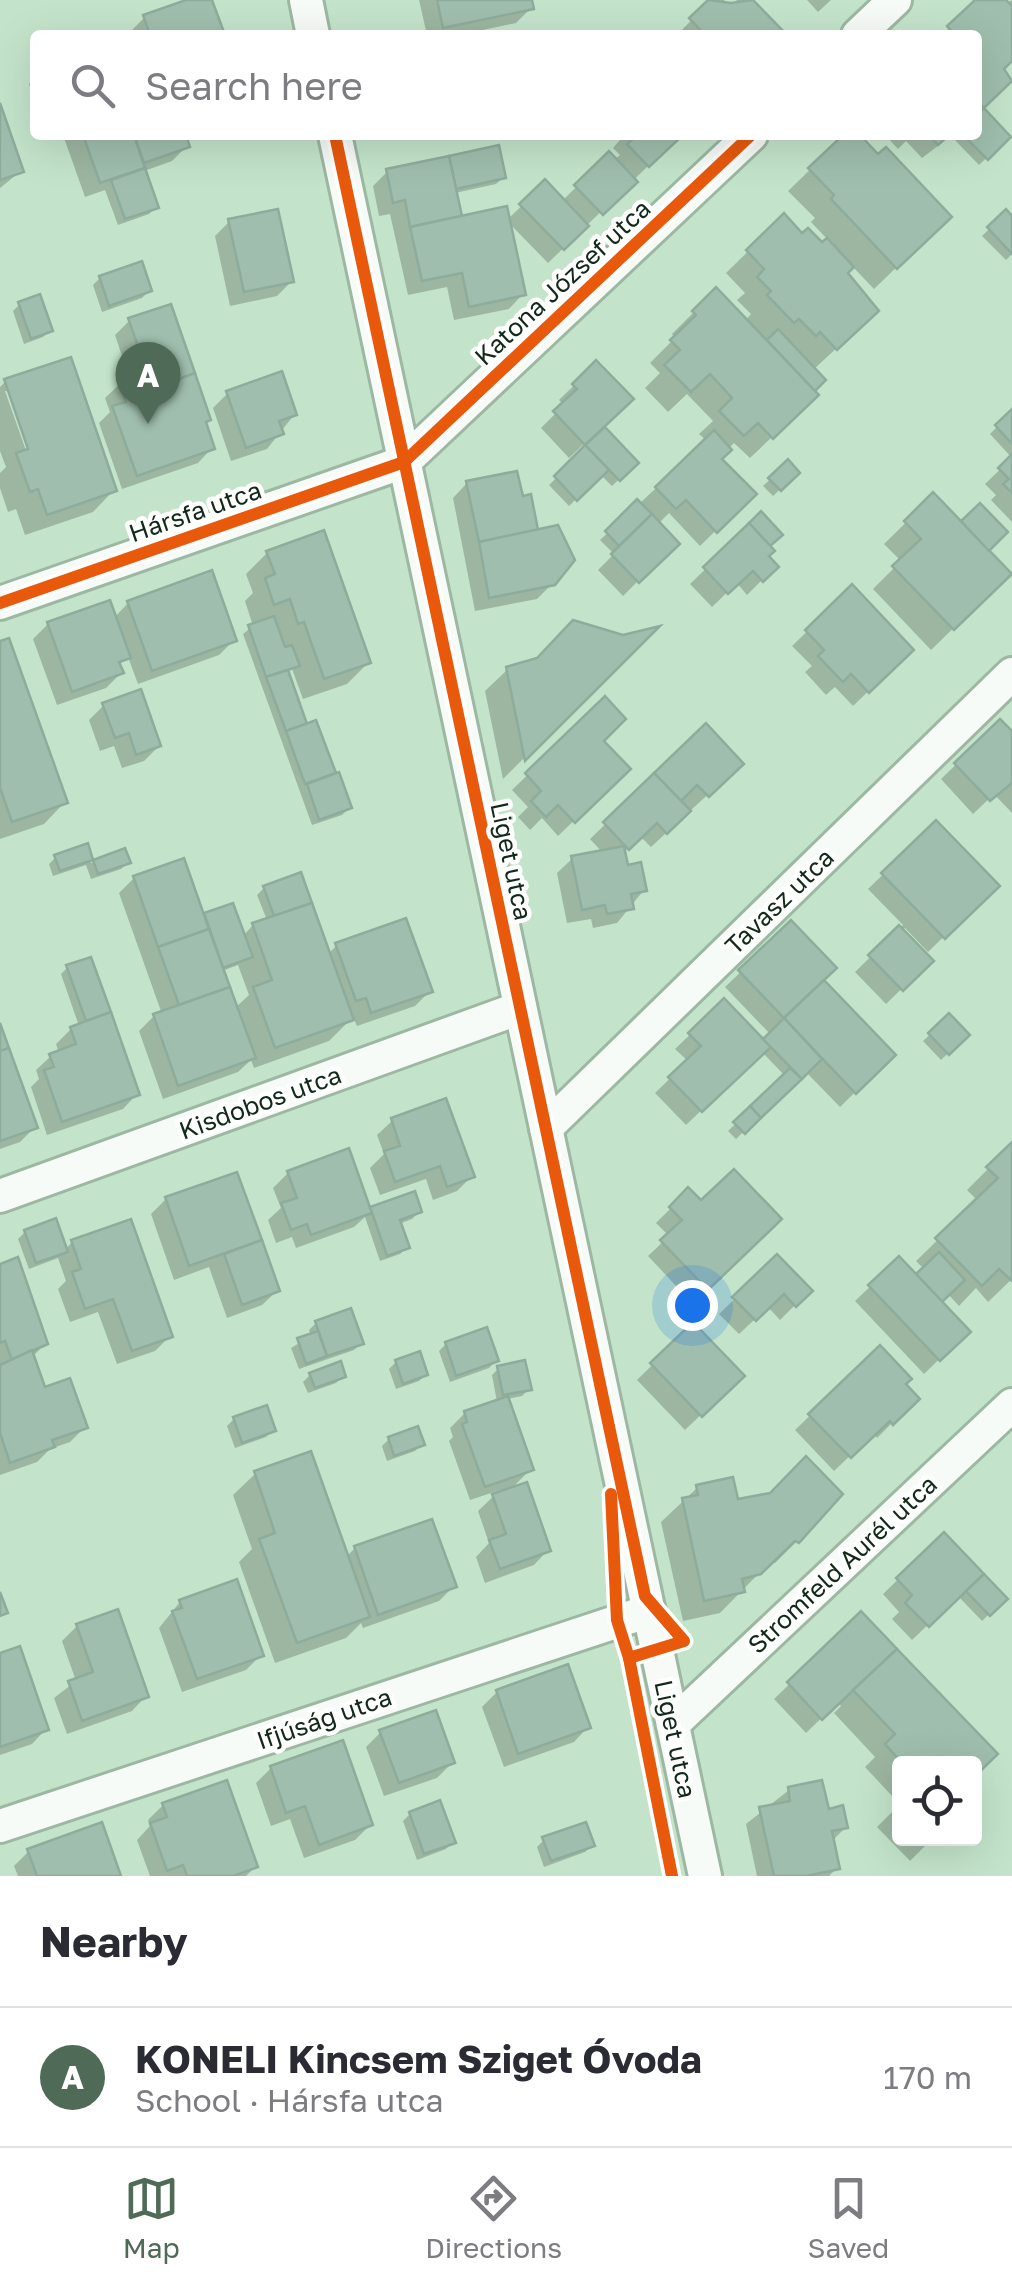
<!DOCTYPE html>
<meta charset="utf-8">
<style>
body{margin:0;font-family:"Golos Text",sans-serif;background:#f2f2f3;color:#2b2b33}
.controls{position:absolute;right:30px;bottom:30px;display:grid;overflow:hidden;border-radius:10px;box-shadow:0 10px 40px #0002}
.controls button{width:90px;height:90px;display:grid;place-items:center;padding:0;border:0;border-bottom:2px solid #e1e1e2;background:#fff;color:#2b2b33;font:50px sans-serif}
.you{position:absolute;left:692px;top:1305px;width:35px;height:35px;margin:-25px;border:8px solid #fff;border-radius:50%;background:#1a73e8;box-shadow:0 0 0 15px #1a73e833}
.badge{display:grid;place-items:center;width:65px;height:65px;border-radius:50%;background:#4f6a56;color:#fff;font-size:32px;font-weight:700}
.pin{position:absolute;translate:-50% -82px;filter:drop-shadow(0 2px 5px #0008)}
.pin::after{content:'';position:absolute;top:52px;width:35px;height:30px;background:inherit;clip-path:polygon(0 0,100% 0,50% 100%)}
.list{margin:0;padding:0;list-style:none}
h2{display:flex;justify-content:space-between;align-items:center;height:130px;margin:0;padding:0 40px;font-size:42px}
h2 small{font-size:32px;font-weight:400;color:#7c7c81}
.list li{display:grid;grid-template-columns:65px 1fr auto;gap:30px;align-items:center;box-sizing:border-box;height:140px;padding:0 40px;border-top:2px solid #e1e1e2}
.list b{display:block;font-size:38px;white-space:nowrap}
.list p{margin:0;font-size:32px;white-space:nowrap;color:#7c7c81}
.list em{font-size:32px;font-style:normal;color:#7c7c81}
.icon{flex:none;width:55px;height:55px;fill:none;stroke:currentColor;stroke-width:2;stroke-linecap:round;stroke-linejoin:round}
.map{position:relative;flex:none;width:1012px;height:1876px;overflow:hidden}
.search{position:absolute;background:#fff;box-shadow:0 10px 40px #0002;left:30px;right:30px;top:30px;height:110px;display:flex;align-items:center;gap:25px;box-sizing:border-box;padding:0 35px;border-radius:10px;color:#7c7c81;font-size:38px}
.sheet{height:270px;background:#fff}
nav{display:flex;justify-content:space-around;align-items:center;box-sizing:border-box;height:140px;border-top:2px solid #e1e1e2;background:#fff;font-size:28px;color:#7c7c81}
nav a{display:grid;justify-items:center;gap:5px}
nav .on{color:#4f6a56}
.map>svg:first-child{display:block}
</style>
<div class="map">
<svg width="1012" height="1876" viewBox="0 0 1012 1876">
<rect width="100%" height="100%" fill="#c3e4ca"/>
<g fill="#0003" fill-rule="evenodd">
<polygon points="194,0 210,0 222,35 131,35 130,32 145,17"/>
<polygon points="419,0 529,0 531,8 516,23 459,35 427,35"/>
<polygon points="711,0 724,0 731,6 737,0 750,0 783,35 677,35"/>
<polygon points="807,0 831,0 818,12"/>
<polygon points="978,0 1003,0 1006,3 1012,0 1012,59 1001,69 1010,79 980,108 1008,137 979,165 951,136 922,158 906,141 898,149 885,135 977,135 977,35 942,35"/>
<polygon points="35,78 35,102 29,84"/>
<polygon points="0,110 21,171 0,188"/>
<polygon points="63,135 183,135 187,146 172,161 144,171 156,207 149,214 118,225 105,190 85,197"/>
<polygon points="624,135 680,135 548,263 507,221 523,294 509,309 454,320 447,287 408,295 390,214 379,216 373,186 388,171 503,178 496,184 455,193 460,219 507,220 545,183 562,201 609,155 614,160 620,155 613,148"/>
<polygon points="846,135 857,135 927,238 874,289 852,266 845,273 854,332 813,370 812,391 816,395 750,458 734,443 719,459 753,494 700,546 669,513 658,524 676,543 623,596 598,570 614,554 600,540 707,441 699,434 713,421 687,394 668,412 645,388 660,373 650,363 675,338 672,334 716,290 745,321 751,314 737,300 745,293 726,273 783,217 802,236 822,246 828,240 811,222 815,218 788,191"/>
<polygon points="1006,213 1012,219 1012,254 1006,260 982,236"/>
<polygon points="230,221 292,281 277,296 230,306 215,236"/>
<polygon points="100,278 149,291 142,298 102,312 93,285"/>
<polygon points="20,304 50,330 43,337 24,344 13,311"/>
<polygon points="130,320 204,424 212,448 198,463 122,489 99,423 110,412 105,398 120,384 130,380 115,335"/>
<polygon points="596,364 602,427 636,463 612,486 601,475 569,506 549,485 597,438 593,435 569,458 541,428 564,405 559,400"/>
<path d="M5,382L114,490L93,512L25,535L16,509L8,512L0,488V473L6,467L0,451V387ZM5,391H10L34,460L30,462Z"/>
<polygon points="228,393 294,415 267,449 231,461 213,408"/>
<polygon points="1012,412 1012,458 990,434"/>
<polygon points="1012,458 1012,522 991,500 996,495 985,484"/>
<polygon points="788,463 797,473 773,496 763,486"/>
<polygon points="467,483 521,499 553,583 537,599 475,611 453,498"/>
<polygon points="933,496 961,525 980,507 986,550 1009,574 931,650 873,589 901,561 884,544"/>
<polygon points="761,515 767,546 766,556 775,567 747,595 737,583 712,607 690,584"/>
<polygon points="267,553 368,663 347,684 303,699 292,669 286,673 305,727 315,724 349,808 342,815 312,825 243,634 253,626 245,601 253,593 246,574"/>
<polygon points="852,588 911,650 853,706 835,687 826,695 805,672 812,666 792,646"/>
<polygon points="128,603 234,640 219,655 138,684 128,657 118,666 121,673 106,688 57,705 33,639 48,624 114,618"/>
<polygon points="651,631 503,779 485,691 507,670"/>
<polygon points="0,644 65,802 44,824 0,839"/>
<polygon points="605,700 601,741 628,769 558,836 542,818 530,830 518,817 528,807 512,790"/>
<polygon points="104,705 159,746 144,761 122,768 114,746 100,751 89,720"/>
<polygon points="1000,722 1012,735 1012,813 994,794 973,814 941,779"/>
<polygon points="706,727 741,764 651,847 640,836 623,853 626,868 644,890 617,923 593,928 591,919 567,923 557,873 572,859 603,853 590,839"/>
<polygon points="936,823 996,886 928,952 905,928 901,931 930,961 886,1004 855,972 903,925 868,889"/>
<polygon points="86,846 91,863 124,851 128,862 121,869 91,879 86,865 53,876 49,864 56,857"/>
<path d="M134,878L203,916L232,906L243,936L253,925L267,920L257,895L264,888L328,954L337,945L430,991L415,1006L357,1026L353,1017L329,1041L254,1068L251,1060L238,1072L163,1099L139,1031L154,1016L162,1014L119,893ZM238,965L249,995L235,1008L222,971Z"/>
<polygon points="791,924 821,980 893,1055 840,1107 806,1072 736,1139 728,1131 785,1076 762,1052 686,1125 655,1093 688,1061 675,1049 724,1002 763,1042 771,1035 725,987"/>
<polygon points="89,960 137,1094 123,1109 47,1135 31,1087 39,1079 36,1070 51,1056 59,1053 56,1044 71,1029 79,1026 61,974 68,967"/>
<polygon points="949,1017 967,1035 941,1060 923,1041"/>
<polygon points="0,1053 35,1127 20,1142 0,1149"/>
<polygon points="392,1121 472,1176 457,1191 433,1200 426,1179 380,1195 370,1168 384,1154 377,1135"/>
<polygon points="1012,1145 1012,1279 988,1302 976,1288 959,1306 947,1293 939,1301 967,1332 924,1374 855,1301 899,1259 916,1277 924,1269 916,1261 978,1201 967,1190"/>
<polygon points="288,1173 368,1210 413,1195 419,1212 412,1219 399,1224 407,1247 400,1254 380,1261 365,1217 354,1227 296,1248 292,1237 276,1243 268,1220 281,1208 273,1188"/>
<polygon points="236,1175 277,1291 262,1305 227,1318 209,1267 174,1280 151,1214 166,1199"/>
<polygon points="688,1191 701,1204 778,1219 692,1303 648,1256 669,1236 656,1223"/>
<polygon points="25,1232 65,1250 72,1242 170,1336 155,1351 117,1364 98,1312 70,1322 58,1289 66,1281 58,1258 29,1269 18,1239"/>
<polygon points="777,1258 809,1291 780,1320 768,1307 739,1334 719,1314"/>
<polygon points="0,1266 46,1343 32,1357 43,1390 85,1427 70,1442 50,1449 37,1462 0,1475"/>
<polygon points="316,1323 361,1343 354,1350 299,1369 291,1348 311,1336 309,1330"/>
<polygon points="693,1325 741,1376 685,1430 637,1380"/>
<polygon points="446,1344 496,1361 489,1368 450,1382 439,1351"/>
<polygon points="880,1348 916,1399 877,1438 874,1433 834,1471 795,1430"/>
<polygon points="396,1362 426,1374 419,1381 396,1389 389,1369"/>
<polygon points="499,1368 529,1389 522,1396 506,1399 531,1469 509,1491 548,1550 534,1565 485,1583 476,1557 489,1543 478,1511 500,1490 470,1500 449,1441 453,1437 450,1428 465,1413 497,1402 492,1375"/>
<polygon points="310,1375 343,1376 336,1383 308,1393 303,1382"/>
<polygon points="234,1419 273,1430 266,1437 235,1448 227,1426"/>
<polygon points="389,1439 422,1444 415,1451 387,1461 382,1446"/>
<polygon points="255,1474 346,1557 355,1548 454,1586 439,1601 363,1628 361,1623 346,1638 275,1663 239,1562 252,1549 233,1495"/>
<polygon points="697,1488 736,1502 797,1541 775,1563 772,1560 720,1613 683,1621 661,1522"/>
<polygon points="944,1535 1004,1599 982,1621 958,1596 912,1640 892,1619 899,1612 883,1594"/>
<polygon points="180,1602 261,1655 246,1670 182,1692 159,1628"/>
<polygon points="861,1615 994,1754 974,1764 900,1764 900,1789 892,1796 865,1767 875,1757 834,1713 841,1706 838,1702 806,1733 774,1699"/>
<polygon points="77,1626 146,1696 132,1711 67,1734 54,1698 76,1681 62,1641"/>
<polygon points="0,1656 46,1729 32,1744 0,1755"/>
<polygon points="497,1692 588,1727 574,1742 504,1767 482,1707"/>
<polygon points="381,1732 452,1763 437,1778 384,1796 366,1747"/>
<polygon points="271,1768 370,1825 355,1840 304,1858 290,1819 271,1826 256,1783"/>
<polygon points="789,1790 827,1812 846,1827 831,1842 837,1868 829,1876 757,1876 746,1824"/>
<polygon points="900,1804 900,1838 933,1838 910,1861 877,1827"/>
<polygon points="163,1805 255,1867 246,1876 150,1876 137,1840 150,1826 148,1820"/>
<polygon points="410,1814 453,1842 446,1849 417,1860 403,1821"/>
<polygon points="544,1840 592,1845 585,1852 544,1867 537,1847"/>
<polygon points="29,1851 118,1876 18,1876 14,1866"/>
</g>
<g fill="#9fbead" stroke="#8eac9c" stroke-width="2.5">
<polygon points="186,0 212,0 225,35 150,35 143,15"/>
<polygon points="437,0 532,0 534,9 443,28"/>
<polygon points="708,0 731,3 753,0 787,35 705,35 689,18"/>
<polygon points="975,0 1006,0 1012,6 1012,61 1004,69 1012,81 984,108 977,101 977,35 955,35 947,26"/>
<polygon points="0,103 24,172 0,180"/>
<polygon points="984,108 1011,137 988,160 963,135 977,135 977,114"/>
<polygon points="83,135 134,135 145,168 100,183"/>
<polygon points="134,135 186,135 190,147 144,163"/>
<polygon points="629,135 683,135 649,167 627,144 633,139"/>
<polygon points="843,135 860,135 878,154 886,147 952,217 897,269 831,199 834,195 808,168"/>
<polygon points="929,135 949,135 938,145"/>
<polygon points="499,145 506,178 456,189 449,156"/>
<polygon points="609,151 638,182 603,215 574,185"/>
<polygon points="449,156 462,216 410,227 405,200 393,203 386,169"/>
<polygon points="145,168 159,208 125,219 111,180"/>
<polygon points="545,179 589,226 564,250 519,204"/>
<polygon points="507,206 526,295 469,307 462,273 422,281 410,227"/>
<polygon points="278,209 294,282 244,292 228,219"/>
<polygon points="1006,209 1012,216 1012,254 987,227"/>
<polygon points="784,213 802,233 808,228 822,242 827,238 854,267 848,273 879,311 837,350 820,332 816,336 799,319 794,323 767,295 771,291 757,277 764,269 746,250"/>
<polygon points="142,261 152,291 109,306 99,276"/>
<polygon points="716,287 819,395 773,439 758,423 744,436 719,411 732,398 710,374 691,392 664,365 680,350 670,340 696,315 692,311"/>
<polygon points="40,294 53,331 31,339 18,302"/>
<polygon points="171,304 195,373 179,379 174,362 147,372 128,318"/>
<polygon points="778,329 826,380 815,391 767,340"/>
<polygon points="71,357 117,491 47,515 38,489 30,492 16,453 28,449 4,379"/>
<polygon points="596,360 634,399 585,445 553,411 577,389 572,384"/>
<polygon points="174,362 179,379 195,373 211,420 206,422 215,449 137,476 112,406 126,402 119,381"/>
<polygon points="282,371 297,415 279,421 284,434 246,448 226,391"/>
<polygon points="1012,409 1012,444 995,425"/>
<polygon points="605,427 639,463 620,481 585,445"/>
<polygon points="714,430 732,450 722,459 757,494 717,533 686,500 676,509 655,487"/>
<polygon points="585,445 609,470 577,501 554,476"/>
<polygon points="1012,454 1012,493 1003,484 1009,479 998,468"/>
<polygon points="788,459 800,473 781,491 768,478"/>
<polygon points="517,471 523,496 531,494 538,530 479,542 466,481"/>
<polygon points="933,492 1012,574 954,630 892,566 921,539 904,521"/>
<polygon points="637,499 652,514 619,546 605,531"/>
<polygon points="980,503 1008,532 989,551 961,521"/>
<polygon points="761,511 783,535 770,546 749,523"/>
<polygon points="652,514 680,544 639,583 611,554"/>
<polygon points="749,523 775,551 769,556 779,567 763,582 753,571 728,594 703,567"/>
<polygon points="558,525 575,560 555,585 489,598 479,542"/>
<polygon points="324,530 371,663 324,679 304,622 298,624 290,599 274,605 265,578 275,574 266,551"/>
<polygon points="212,570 237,641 152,671 127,601"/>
<polygon points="852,584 914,650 869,693 851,674 843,682 818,656 824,650 805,630"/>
<polygon points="110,600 131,658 119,662 124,673 72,692 47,622"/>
<polygon points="274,616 285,647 292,645 300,666 266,677 248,625"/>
<polygon points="573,620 623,635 660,626 525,761 506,667 537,658"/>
<polygon points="9,638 68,803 12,822 0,788 0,641"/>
<polygon points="288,670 307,724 286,731 266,677"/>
<polygon points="141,689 161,746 136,755 129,733 115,738 102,703"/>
<polygon points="605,696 626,719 604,741 631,769 575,823 558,805 546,817 531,801 541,791 525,773"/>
<polygon points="1000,719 1012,731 1012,783 990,801 954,763"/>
<polygon points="316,720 336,773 305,784 286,731"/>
<polygon points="706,723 744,764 709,797 697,785 681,801 654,773"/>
<polygon points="339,772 352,808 319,820 307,784"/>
<polygon points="654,773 691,811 667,834 657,823 629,850 603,822"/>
<polygon points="936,820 1000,886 945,939 881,873"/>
<polygon points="88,843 93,860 60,871 54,855"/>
<polygon points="624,846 628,865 641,862 647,891 631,894 634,909 607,914 605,905 582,910 571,856"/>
<polygon points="125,848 131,863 98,874 93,860"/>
<polygon points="184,858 209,929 158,947 133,876"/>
<polygon points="301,872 312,903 274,916 263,886"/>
<polygon points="233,903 253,957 223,968 204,913"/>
<polygon points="312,903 354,1020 275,1048 253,987 272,980 252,923"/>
<polygon points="406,918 433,992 371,1013 366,998 356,1001 335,943"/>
<polygon points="791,920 837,968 784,1018 738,970"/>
<polygon points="899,925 934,961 903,991 868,955"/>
<polygon points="209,929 230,987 179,1005 158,947"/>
<polygon points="91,957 111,1012 86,1021 66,965"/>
<polygon points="824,980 896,1055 856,1094 784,1018"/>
<polygon points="230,987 256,1058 178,1086 153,1014"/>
<polygon points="724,998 771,1047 702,1112 668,1077 701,1046 688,1033"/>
<polygon points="111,1012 140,1095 62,1122 44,1070 54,1067 49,1054 76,1044 70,1027"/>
<polygon points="949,1013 970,1035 949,1055 928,1033"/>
<polygon points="784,1018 822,1059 802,1079 763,1039"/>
<polygon points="0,1023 9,1048 0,1051"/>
<polygon points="9,1048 38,1128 0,1141 0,1051"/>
<polygon points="790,1068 802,1079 761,1118 750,1106"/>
<polygon points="446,1098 475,1177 447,1187 440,1166 395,1182 384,1151 400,1146 391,1118"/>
<polygon points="750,1106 761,1118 745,1134 733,1122"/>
<polygon points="1012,1142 1012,1281 999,1269 982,1286 935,1238 998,1178 986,1167"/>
<polygon points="349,1148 372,1213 311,1235 307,1224 291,1230 281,1203 297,1198 287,1171"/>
<polygon points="734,1169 782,1219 708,1290 660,1240 682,1220 669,1207 688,1187 701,1200"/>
<polygon points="237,1172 262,1240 189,1266 165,1197"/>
<polygon points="415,1191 422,1212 400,1220 410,1248 387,1256 370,1207"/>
<polygon points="56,1218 68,1252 36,1263 24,1230"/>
<polygon points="131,1219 173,1337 132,1351 113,1299 85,1309 72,1272 81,1269 71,1240"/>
<polygon points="262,1240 280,1291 242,1305 224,1254"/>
<polygon points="939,1252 965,1280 942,1302 916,1274"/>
<polygon points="777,1254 813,1291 796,1307 784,1294 756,1321 732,1297"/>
<polygon points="899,1256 971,1332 940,1361 868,1285"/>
<polygon points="18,1257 48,1344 12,1360 5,1341 0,1343 0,1264"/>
<polygon points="351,1308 364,1344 327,1356 315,1321"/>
<polygon points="693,1322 745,1376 702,1417 650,1363"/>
<polygon points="487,1327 499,1361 456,1376 445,1342"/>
<polygon points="318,1331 327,1356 306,1364 297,1338"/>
<polygon points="880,1345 912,1379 906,1384 920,1399 893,1425 890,1421 851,1458 808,1414"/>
<polygon points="32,1350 45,1387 70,1378 88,1428 52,1440 55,1447 10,1463 0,1433 0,1365"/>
<polygon points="420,1351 428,1375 403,1384 395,1360"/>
<polygon points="525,1360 532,1390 503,1395 497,1366"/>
<polygon points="341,1361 346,1377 315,1388 309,1373"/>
<polygon points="508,1396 534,1470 485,1487 462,1424 467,1422 464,1411"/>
<polygon points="267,1405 276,1431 242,1443 233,1417"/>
<polygon points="418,1426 425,1445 394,1456 388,1437"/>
<polygon points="311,1451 370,1617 297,1643 259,1539 275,1533 254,1471"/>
<polygon points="806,1456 843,1494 799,1543 795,1541 761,1574 742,1579 745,1592 704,1601 682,1498 698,1495 696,1485 733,1477 738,1499 770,1493"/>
<polygon points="527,1482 551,1551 500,1569 489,1540 506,1534 492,1494"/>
<polygon points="432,1519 457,1587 378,1615 354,1546"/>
<polygon points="944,1532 984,1574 929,1627 905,1603 912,1595 896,1578"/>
<polygon points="984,1574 1008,1599 990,1616 966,1591"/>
<polygon points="237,1579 264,1656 197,1679 172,1611 182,1608 179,1600"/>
<polygon points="0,1592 8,1613 0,1616"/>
<polygon points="118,1609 149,1697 82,1721 68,1681 93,1672 76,1624"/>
<polygon points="861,1611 897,1649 822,1720 787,1682"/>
<polygon points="20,1646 49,1730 0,1747 0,1653"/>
<polygon points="897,1649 998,1754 974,1777 974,1764 903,1764 885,1744 895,1734 853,1690"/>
<polygon points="568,1664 591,1728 518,1754 496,1690"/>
<polygon points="436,1710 455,1763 399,1783 379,1730"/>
<polygon points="343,1740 373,1825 319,1845 305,1806 286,1813 270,1766"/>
<polygon points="227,1780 258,1867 233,1876 187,1876 183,1865 167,1871 150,1823 167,1817 162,1803"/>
<polygon points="822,1780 829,1809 843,1805 848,1828 832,1831 840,1869 806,1876 774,1876 759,1807 790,1801 788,1787"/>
<polygon points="440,1800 456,1843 424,1854 409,1812"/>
<polygon points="102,1822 121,1876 37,1876 27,1849"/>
<polygon points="586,1822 595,1846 551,1861 542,1837"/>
</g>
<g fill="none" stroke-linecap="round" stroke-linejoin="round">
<g stroke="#9db7a3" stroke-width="38">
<g id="street">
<polyline points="306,0 313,35"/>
<polyline points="858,35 895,0"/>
<polyline points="335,135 705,1876"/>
<polyline points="0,603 404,462 751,135"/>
<polyline points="546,1128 1012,674"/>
<polyline points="0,1196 520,1008"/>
<polyline points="673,1724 1012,1405"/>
<polyline points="0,1826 649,1611"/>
</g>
</g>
<use href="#street" stroke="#f6fbf7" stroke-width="32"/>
<g stroke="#fff" stroke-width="19">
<g id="cycleway">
<polyline points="335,135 645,1596 684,1641 629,1658"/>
<polyline points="0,603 404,462 751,135"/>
<polyline points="611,1494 617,1620 629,1658 672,1876"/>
</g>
</g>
<use href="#cycleway" stroke="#e8590c" stroke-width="12"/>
</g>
<g text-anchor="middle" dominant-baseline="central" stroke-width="9" stroke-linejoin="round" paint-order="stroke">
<g font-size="25" fill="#112918" stroke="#fff">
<text transform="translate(562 282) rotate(-43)">Katona József utca</text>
<text transform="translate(195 511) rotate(-19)">Hársfa utca</text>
<text transform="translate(512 861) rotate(78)">Liget utca</text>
<text transform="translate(779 901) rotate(-44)">Tavasz utca</text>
<text transform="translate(260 1102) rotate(-20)">Kisdobos utca</text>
<text transform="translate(842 1564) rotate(-43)">Stromfeld Aurél utca</text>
<text transform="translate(324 1718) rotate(-19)">Ifjúság utca</text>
<text transform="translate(676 1739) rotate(78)">Liget utca</text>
</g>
</g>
</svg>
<div class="controls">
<button><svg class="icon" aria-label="locate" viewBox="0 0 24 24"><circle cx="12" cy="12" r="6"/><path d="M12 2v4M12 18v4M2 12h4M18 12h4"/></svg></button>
</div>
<div class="you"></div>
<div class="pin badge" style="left:148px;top:424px">A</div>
<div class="search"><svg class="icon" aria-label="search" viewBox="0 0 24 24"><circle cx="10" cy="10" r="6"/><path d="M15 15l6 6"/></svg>Search here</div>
</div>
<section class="sheet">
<h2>Nearby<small></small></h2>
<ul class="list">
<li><span class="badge">A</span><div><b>KONELI Kincsem Sziget Óvoda</b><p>School · Hársfa utca</p></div><em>170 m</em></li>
</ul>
</section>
<nav>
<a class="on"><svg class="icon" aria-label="map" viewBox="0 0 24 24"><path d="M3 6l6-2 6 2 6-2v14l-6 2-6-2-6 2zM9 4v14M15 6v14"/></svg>Map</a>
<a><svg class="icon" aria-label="directions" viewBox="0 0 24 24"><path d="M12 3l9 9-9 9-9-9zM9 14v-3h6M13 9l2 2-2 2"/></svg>Directions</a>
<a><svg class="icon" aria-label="saved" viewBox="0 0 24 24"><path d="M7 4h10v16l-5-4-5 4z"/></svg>Saved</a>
</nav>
